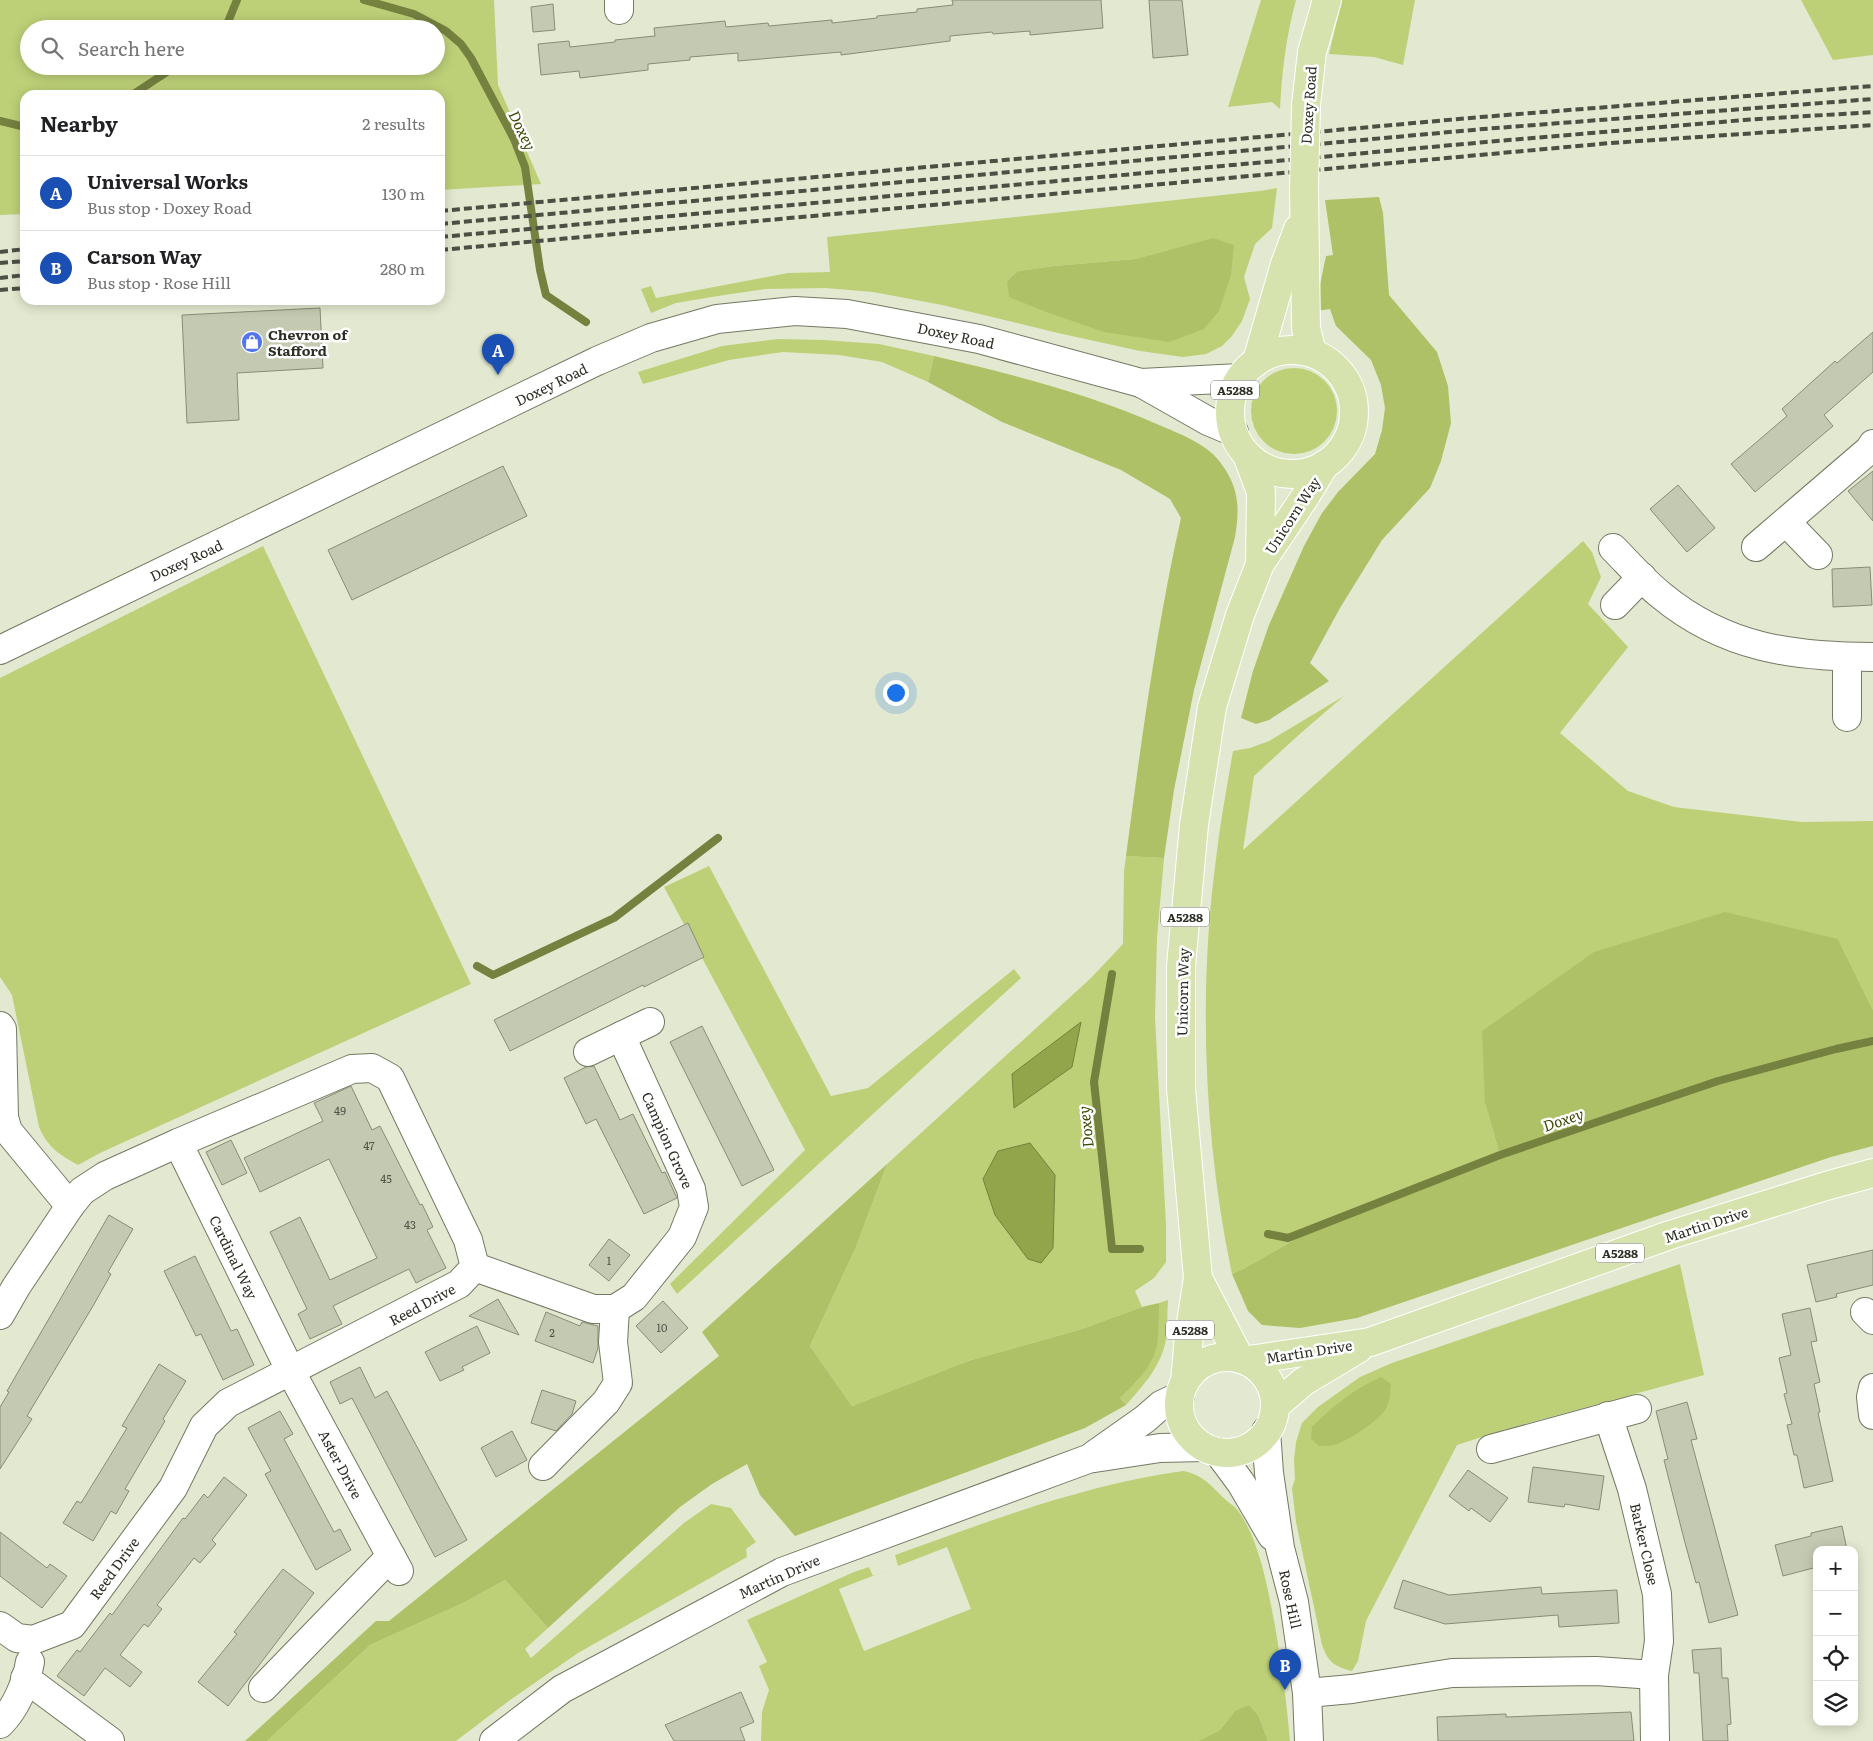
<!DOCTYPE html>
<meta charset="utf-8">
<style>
body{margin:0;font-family:Literata,serif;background:#f6f6f6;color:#202124}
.controls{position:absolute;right:15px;bottom:15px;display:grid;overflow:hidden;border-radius:10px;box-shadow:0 2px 12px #0003}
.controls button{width:45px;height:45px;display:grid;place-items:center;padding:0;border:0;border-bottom:1px solid #e0e0e0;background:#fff;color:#202124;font:25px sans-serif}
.you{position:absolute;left:895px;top:692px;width:18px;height:18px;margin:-12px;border:4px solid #fff;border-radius:50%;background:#1a73e8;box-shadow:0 0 0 8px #1a73e833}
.badge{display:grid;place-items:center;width:32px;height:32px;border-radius:50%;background:#5575ea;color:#fff;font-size:16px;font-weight:700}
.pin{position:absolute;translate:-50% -41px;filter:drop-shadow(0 1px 2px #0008)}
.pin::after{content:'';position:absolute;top:26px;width:18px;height:15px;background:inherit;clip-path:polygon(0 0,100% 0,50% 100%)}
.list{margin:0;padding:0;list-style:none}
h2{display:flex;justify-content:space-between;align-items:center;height:65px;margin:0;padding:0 20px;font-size:21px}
h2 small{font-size:16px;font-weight:400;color:#757577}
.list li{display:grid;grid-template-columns:32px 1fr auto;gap:15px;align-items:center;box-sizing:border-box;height:75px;padding:0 20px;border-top:1px solid #e0e0e0}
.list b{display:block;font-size:19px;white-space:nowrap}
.list p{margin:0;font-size:16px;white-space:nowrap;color:#757577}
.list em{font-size:16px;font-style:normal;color:#757577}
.icon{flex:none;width:28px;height:28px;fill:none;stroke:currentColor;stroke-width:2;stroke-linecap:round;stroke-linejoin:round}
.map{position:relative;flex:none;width:1873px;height:1741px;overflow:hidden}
.search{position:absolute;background:#fff;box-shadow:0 2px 12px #0003;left:20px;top:20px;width:425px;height:55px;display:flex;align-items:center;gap:12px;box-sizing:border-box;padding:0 18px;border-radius:28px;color:#757577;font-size:19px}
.panel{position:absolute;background:#fff;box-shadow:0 2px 12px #0003;left:20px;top:90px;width:425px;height:215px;border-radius:15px}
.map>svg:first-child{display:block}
</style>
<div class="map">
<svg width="1873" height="1741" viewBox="0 0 1873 1741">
<rect width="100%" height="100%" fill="#e3e9d0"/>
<g fill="#bdd077" fill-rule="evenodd">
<path d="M0,0H494L498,85L541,184L440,190V95H25V214L0,215ZM29,29H436V66H29Z"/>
<path d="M1261,0H1296C1286,37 1282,70 1280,109L1272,102L1228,107Z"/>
<polygon points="1342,0 1415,0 1403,65 1374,57 1329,54"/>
<polygon points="1801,0 1873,0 1873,55 1833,60"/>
<path d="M1277,188L1272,228L1255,244L1244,277L1250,299L1242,321L1232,336L1222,346L1206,354L1183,357L1140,351L1058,333L942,305L873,292L825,288L765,289L724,295L676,303L651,313L641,289L651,286L656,298L788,273L830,272L827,237L1260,191ZM1214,238L1231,275L1007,281L1018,271L1054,266L1135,259Z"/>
<polygon points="778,339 824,340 879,344 934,356 928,382 882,362 839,355 783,352 729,360 643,384 638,372 722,346"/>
<circle cx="1294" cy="411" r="43"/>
<path d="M1583,541L1592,552L1601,577L1588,604L1628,647L1560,733L1628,791L1674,807L1802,822L1873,821V1010L1838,939L1485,1103L1500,1155L1341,1213L1245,1268L1232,1274C1204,1142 1198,993 1216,859C1220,823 1227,787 1233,751L1250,748L1269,741L1344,696L1302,732L1254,776L1243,850Z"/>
<path d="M263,546L471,984L100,1153L78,1165C60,1155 48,1148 39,1127L12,995L0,977V678Z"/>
<polygon points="1126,856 1164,858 1157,938 1155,1018 1166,1225 1166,1262 1154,1278 1135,1291 1142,1307 1079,1330 968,1361 852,1406 810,1346 856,1247 887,1164 1091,978 1123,944 1124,871"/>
<polygon points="709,866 831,1096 868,1088 1014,969 1021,978 677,1294 670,1284 805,1150 664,887"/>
<path d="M1680,1264L1704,1375L1503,1430L1457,1445L1366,1621L1358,1661L1352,1671C1335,1667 1328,1662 1322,1645L1296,1522L1292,1488L1295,1479L1294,1460L1296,1442L1302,1423L1318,1407L1360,1377L1392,1363Z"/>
<path d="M1168,1300C1167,1313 1168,1326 1166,1339C1162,1365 1143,1386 1126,1405L1120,1398L1138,1380L1158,1341L1159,1303Z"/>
<path d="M1183,1471C1204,1475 1211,1486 1226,1500C1230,1504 1235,1506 1239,1512C1257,1538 1265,1575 1271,1605C1280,1650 1286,1695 1290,1741H1268L1259,1717L1235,1711L1220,1730L1198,1741H761L762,1712L769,1690L759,1666L767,1662L747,1620L854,1572L869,1567L873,1576L898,1566L895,1555C989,1521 1083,1485 1183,1471ZM947,1547L971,1609L864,1651L839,1589Z"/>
<polygon points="711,1504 731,1508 756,1542 746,1549 747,1557 578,1653 510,1700 456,1741 267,1741 370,1645 463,1603 505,1580 548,1628 525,1649 531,1658 684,1523"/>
</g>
<g fill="#aec166">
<polygon points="1379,197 1383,213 1389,295 1437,352 1448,386 1451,423 1441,461 1430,488 1382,540 1340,608 1310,663 1329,681 1269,720 1256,724 1241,718 1253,671 1269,625 1304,546 1322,513 1338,492 1375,454 1382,430 1385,408 1381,385 1371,360 1336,326 1330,309 1317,311 1317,299 1326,256 1333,255 1325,200"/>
<polygon points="1213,238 1234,245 1231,275 1219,311 1204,329 1169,342 1104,332 1046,312 1009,297 1007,281 1018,271 1054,266 1135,259"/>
<path d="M934,356C1011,374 1087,393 1159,425C1178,433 1207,444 1220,462C1239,487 1240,507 1235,537L1194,690L1174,790L1164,858L1126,856C1141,743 1156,630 1181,518L1170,499L1121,470L1002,422L928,382Z"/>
<polygon points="1725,912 1838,939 1873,1010 1873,1146 1831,1157 1357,1318 1300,1328 1262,1325 1248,1311 1232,1274 1245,1268 1341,1213 1500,1155 1485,1103 1482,1031 1594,952"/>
<path d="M887,1164L856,1247L810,1346L852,1406L968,1361L1079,1330L1142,1307L1159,1303C1159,1315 1159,1327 1158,1339C1156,1363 1137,1382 1120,1398L1126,1405L1085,1428L795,1536L760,1495L747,1464L712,1484L680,1507L548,1628L505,1580L463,1603L370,1645L267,1741H245L376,1621H389L719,1356L702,1332Z"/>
<path d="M1381,1377L1391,1384C1390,1392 1390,1403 1385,1410C1378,1421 1347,1442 1334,1445C1329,1446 1324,1446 1319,1446L1311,1439L1312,1427C1333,1406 1354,1389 1381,1377Z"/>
<polygon points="1249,1705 1259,1717 1268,1741 1198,1741 1220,1730 1235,1711"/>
</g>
<g fill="#93a54b" stroke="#74813f">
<polygon points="1081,1022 1072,1067 1014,1108 1012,1074"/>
<polygon points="1030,1143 1055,1175 1053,1248 1041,1263 1028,1259 995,1215 983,1179 998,1151"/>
</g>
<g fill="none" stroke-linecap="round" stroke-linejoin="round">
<g stroke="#74813f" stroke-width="8">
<polyline points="364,0 414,14 446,31 461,44 471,58 514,139 525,167 540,270 546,295 586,322"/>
<polyline points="225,29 237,0"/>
<polyline points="132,95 176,66"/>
<polyline points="0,121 25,127"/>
<polyline points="477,966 493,975 614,918 718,838"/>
<polyline points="1112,974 1094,1082 1112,1249 1140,1249"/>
<polyline points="1268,1234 1288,1238 1500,1155 1718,1081 1836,1049 1873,1041"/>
</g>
</g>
<g fill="#c4cab2" stroke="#878d76">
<polygon points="952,0 1101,0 1103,28 1030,35 1030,31 993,34 992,32 950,36 950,41 841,55 841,52 738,61 738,53 690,57 690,60 648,64 648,70 580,78 579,71 541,75 538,44 569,41 570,47 615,42 615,40 655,36 654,28 725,21 726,27 768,23 769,26 832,20 832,23 877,18 877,16 917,12 917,9 953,5"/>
<polygon points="1149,0 1182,0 1188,55 1153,58"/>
<polygon points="553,4 555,30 533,32 531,7"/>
<polygon points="320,308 323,368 237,373 239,420 187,423 182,315"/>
<polygon points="1873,332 1873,372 1824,415 1833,426 1755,492 1731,464 1787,416 1782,409 1835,361 1837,363"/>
<polygon points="503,466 527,516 352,600 328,550"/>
<polygon points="1873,471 1873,521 1848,491"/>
<polygon points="1678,485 1715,528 1687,552 1650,509"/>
<polygon points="1870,567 1872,605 1833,607 1832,569"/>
<polygon points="688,923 704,957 644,987 643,985 510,1051 494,1020"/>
<polygon points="702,1026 774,1170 742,1186 670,1042"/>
<polygon points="594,1066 620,1120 633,1114 662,1173 665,1172 676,1196 677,1198 644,1214 596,1119 586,1124 564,1078 586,1067"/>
<polygon points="351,1086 372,1130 380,1126 420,1205 422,1204 433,1227 427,1230 446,1268 416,1283 409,1269 333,1306 342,1324 310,1339 298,1314 307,1309 270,1232 300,1217 330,1280 377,1258 329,1159 260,1192 244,1158 323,1121 314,1103"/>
<polygon points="231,1140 247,1173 222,1185 206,1152"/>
<polygon points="109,1215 133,1229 108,1272 111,1274 93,1306 27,1416 32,1419 0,1469 0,1407 9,1392 7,1391"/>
<polygon points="609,1239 630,1255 609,1281 589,1265"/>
<polygon points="1873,1250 1873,1285 1836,1294 1837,1297 1816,1302 1807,1265"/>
<polygon points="195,1256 231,1331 237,1329 254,1365 223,1380 201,1334 196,1336 164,1271"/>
<polygon points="498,1299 519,1335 469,1316"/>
<polygon points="663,1301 688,1328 661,1353 636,1326"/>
<polygon points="1810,1308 1817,1341 1811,1342 1820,1382 1814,1384 1820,1412 1818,1413 1833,1481 1804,1488 1797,1455 1794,1455 1787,1425 1792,1424 1784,1394 1787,1393 1779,1358 1791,1355 1782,1314"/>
<polygon points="546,1312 580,1326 582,1322 598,1326 598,1348 593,1363 535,1341"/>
<polygon points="477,1326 490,1353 462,1367 464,1370 440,1381 425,1352"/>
<polygon points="159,1364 186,1381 163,1419 165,1421 125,1489 129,1491 116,1514 111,1511 93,1541 63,1523 77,1501 81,1503 99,1474 127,1428 122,1426"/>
<polygon points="360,1367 375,1398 387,1391 467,1540 435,1557 352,1398 340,1404 330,1382"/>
<polygon points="542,1390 576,1401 572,1414 556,1431 531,1423"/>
<polygon points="1687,1402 1697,1439 1691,1440 1738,1615 1709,1623 1699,1582 1696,1583 1684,1539 1664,1460 1668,1459 1656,1411"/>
<polygon points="280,1411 293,1434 284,1439 334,1532 340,1529 351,1550 316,1570 265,1474 271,1471 248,1428"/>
<polygon points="512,1431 527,1460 496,1477 481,1448"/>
<polygon points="1533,1467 1604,1476 1599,1510 1565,1504 1564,1507 1528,1502"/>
<polygon points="1468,1470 1508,1498 1490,1522 1471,1508 1469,1511 1449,1496"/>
<polygon points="224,1477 247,1495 212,1540 216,1544 200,1563 194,1558 157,1605 162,1609 148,1627 144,1624 120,1655 142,1672 130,1687 105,1668 84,1696 57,1676 77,1650 80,1652 110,1613 112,1615 183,1518 185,1519 204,1494 208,1498"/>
<polygon points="1842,1526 1847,1550 1817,1550 1817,1567 1783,1576 1775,1545 1811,1536 1811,1533"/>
<polygon points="0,1532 47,1568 50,1564 67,1576 42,1608 0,1576"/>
<polygon points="283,1569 314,1593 228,1706 198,1682 237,1634 234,1632"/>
<polygon points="1403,1580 1449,1595 1541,1587 1542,1594 1617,1590 1619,1623 1559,1627 1558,1615 1445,1624 1394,1608"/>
<polygon points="1721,1648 1722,1678 1728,1678 1731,1724 1727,1725 1728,1741 1703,1741 1699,1673 1694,1673 1692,1650"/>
<polygon points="741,1692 754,1722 740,1728 745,1741 674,1741 665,1725"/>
<polygon points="1631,1712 1634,1741 1438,1741 1437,1717 1506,1714 1506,1717"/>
</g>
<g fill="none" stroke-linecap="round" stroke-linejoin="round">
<g stroke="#747963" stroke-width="30">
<g id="minor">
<polyline points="619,0 619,10"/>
<polyline points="1141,383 1240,378"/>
<polyline points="1786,522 1818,555"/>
<polyline points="1756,547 1869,450 1873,444"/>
<path d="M1613,548C1629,564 1644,582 1662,596C1725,648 1794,657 1873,657"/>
<polyline points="1615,605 1642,577"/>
<polyline points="0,650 597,361 651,338 717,319 795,311 847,314 979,339 1141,383 1208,421 1234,432"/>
<polyline points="1847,657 1847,717"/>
<polyline points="0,1026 2,1029 4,1117 8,1131 70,1206"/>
<polyline points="588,1052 650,1022"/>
<polyline points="178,1143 291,1372 399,1571"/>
<polyline points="475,1267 593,1309 615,1309 634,1297 682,1237 694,1207 691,1189 621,1036"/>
<polyline points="1865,1312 1873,1320"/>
<polyline points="0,1315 16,1287 70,1206 82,1191 105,1176 178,1143 352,1069 372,1068 390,1078 468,1240 475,1267 459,1284 228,1403 204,1426 173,1488 72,1625 33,1640 17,1638 0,1626"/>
<polyline points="1873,1388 1871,1397 1873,1415"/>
<polyline points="1608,1416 1632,1489 1657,1594 1659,1641 1654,1675 1655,1741"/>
<polyline points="1266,1431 1269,1473 1280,1548 1294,1602 1307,1693 1309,1741"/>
<polyline points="1491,1449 1637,1409"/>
<polyline points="1218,1452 1241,1483 1272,1536"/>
<polyline points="1094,1455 1145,1419 1161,1405 1180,1396"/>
<polyline points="543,1466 606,1402 618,1383 613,1342 615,1309"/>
<polyline points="25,1678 110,1741"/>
<polyline points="263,1688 391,1556"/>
<polyline points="1307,1693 1352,1689 1452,1673 1596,1671 1654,1675"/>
<path d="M0,1724C16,1708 26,1684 30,1662"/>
<polyline points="494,1741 562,1689 782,1572 1088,1459 1160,1448 1203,1447"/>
</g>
</g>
<g stroke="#fff" stroke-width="30">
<g id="major">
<polyline points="1306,105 1312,52 1327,0"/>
<polyline points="1304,188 1306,328 1312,353"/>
<circle cx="1292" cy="412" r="62"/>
<polyline points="1257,361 1285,264 1298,229"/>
<polyline points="1247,455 1261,492 1260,564"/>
<polyline points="1198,1278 1240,1359"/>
<circle cx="1227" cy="1405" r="48"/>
<polyline points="1249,1360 1370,1342 1670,1235 1826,1186 1873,1173"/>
<polyline points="1185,1382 1189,1335 1198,1278 1181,1088 1181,966 1194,825 1212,707 1240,615 1260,564 1305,497 1325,464"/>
<polyline points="1275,1406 1303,1382 1358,1349"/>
</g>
</g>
<use href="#minor" stroke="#fff" stroke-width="28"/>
<use href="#major" stroke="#d7e3af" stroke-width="28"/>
<g stroke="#4c4f43" stroke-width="4" stroke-dasharray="8 4" stroke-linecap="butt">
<polyline points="440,211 1481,117 1873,86"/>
<polyline points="440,224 1483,129 1873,99"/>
<polyline points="440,237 1486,142 1744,120 1873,112"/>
<polyline points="440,250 1611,143 1873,125"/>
<polyline points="0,252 25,249"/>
<polyline points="0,263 25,261"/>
<polyline points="0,278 25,275"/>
<polyline points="0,290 25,288"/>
</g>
<g stroke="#fff" stroke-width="30" stroke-linecap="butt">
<polyline id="major-bridge" points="1304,188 1306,105"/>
</g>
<use href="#major-bridge" stroke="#d7e3af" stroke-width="28"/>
</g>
<defs>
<g id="shop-disc" transform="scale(1.125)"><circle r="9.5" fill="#5575ea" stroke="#fff"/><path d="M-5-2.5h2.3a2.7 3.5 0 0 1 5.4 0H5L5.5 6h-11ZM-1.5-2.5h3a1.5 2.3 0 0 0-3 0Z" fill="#fff"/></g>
</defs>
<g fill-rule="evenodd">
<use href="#shop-disc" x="252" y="342"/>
</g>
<g text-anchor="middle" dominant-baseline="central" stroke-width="5" stroke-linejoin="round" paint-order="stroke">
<g font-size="11" fill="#525548">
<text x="340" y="1110">49</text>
<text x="369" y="1145">47</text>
<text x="386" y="1178">45</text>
<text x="410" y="1224">43</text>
<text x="609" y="1260">1</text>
<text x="662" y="1327">10</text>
<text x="552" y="1332">2</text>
</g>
<g fill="#fff" stroke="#6b6d66" stroke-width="1">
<rect x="1211" y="380.5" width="48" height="19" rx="4"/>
<rect x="1161" y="907.5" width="48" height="19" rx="4"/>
<rect x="1596" y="1243.5" width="48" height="19" rx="4"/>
<rect x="1166" y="1320.5" width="48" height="19" rx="4"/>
</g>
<g font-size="12" font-weight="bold" fill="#2c2e24">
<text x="1235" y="390">A5288</text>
<text x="1185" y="917">A5288</text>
<text x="1620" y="1253">A5288</text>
<text x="1190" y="1330">A5288</text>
</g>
<g font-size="14" fill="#2c2e24" stroke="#fff">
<text transform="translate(1308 105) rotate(-86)">Doxey Road</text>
<text transform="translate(956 335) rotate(12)">Doxey Road</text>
<text transform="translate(551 384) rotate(-26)">Doxey Road</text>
<text transform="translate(1292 515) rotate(-57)">Unicorn Way</text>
<text transform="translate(186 560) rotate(-25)">Doxey Road</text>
<text transform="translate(1182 992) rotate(-89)">Unicorn Way</text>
<text transform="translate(668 1140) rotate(66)">Campion Grove</text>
<text transform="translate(1706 1224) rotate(-18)">Martin Drive</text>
<text transform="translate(234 1257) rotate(64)">Cardinal Way</text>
<text transform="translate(422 1304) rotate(-28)">Reed Drive</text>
<text transform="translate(1309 1351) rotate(-9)">Martin Drive</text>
<text transform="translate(341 1464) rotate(62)">Aster Drive</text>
<text transform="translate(1645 1544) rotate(77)">Barker Close</text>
<text transform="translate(114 1568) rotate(-54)">Reed Drive</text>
<text transform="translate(779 1576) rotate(-24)">Martin Drive</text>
<text transform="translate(1291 1599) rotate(78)">Rose Hill</text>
</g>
<g font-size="14" font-weight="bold" fill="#2c2e24" stroke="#fff" text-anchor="start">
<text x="268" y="334">Chevron of<tspan x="268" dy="16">Stafford</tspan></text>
</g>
<g font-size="15" font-style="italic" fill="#3c4700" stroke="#fff">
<text transform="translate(523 130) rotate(64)">Doxey</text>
<text transform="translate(1563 1119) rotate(-19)">Doxey</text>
<text transform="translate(1085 1127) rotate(-96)">Doxey</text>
</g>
</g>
</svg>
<div class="controls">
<button>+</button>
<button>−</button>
<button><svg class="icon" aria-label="locate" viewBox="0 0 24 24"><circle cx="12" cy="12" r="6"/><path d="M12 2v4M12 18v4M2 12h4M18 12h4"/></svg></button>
<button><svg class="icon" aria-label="layers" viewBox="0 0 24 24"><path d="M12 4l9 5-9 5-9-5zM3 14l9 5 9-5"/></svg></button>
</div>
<div class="you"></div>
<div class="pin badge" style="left:498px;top:375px;background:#1a4fb4">A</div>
<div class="pin badge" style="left:1285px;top:1690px;background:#1a4fb4">B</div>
<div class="search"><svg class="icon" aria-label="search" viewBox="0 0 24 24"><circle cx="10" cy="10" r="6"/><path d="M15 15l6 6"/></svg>Search here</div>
<section class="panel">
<h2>Nearby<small>2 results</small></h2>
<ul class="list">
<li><span class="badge" style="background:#1a4fb4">A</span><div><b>Universal Works</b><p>Bus stop · Doxey Road</p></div><em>130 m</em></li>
<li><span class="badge" style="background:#1a4fb4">B</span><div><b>Carson Way</b><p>Bus stop · Rose Hill</p></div><em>280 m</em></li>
</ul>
</section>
</div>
